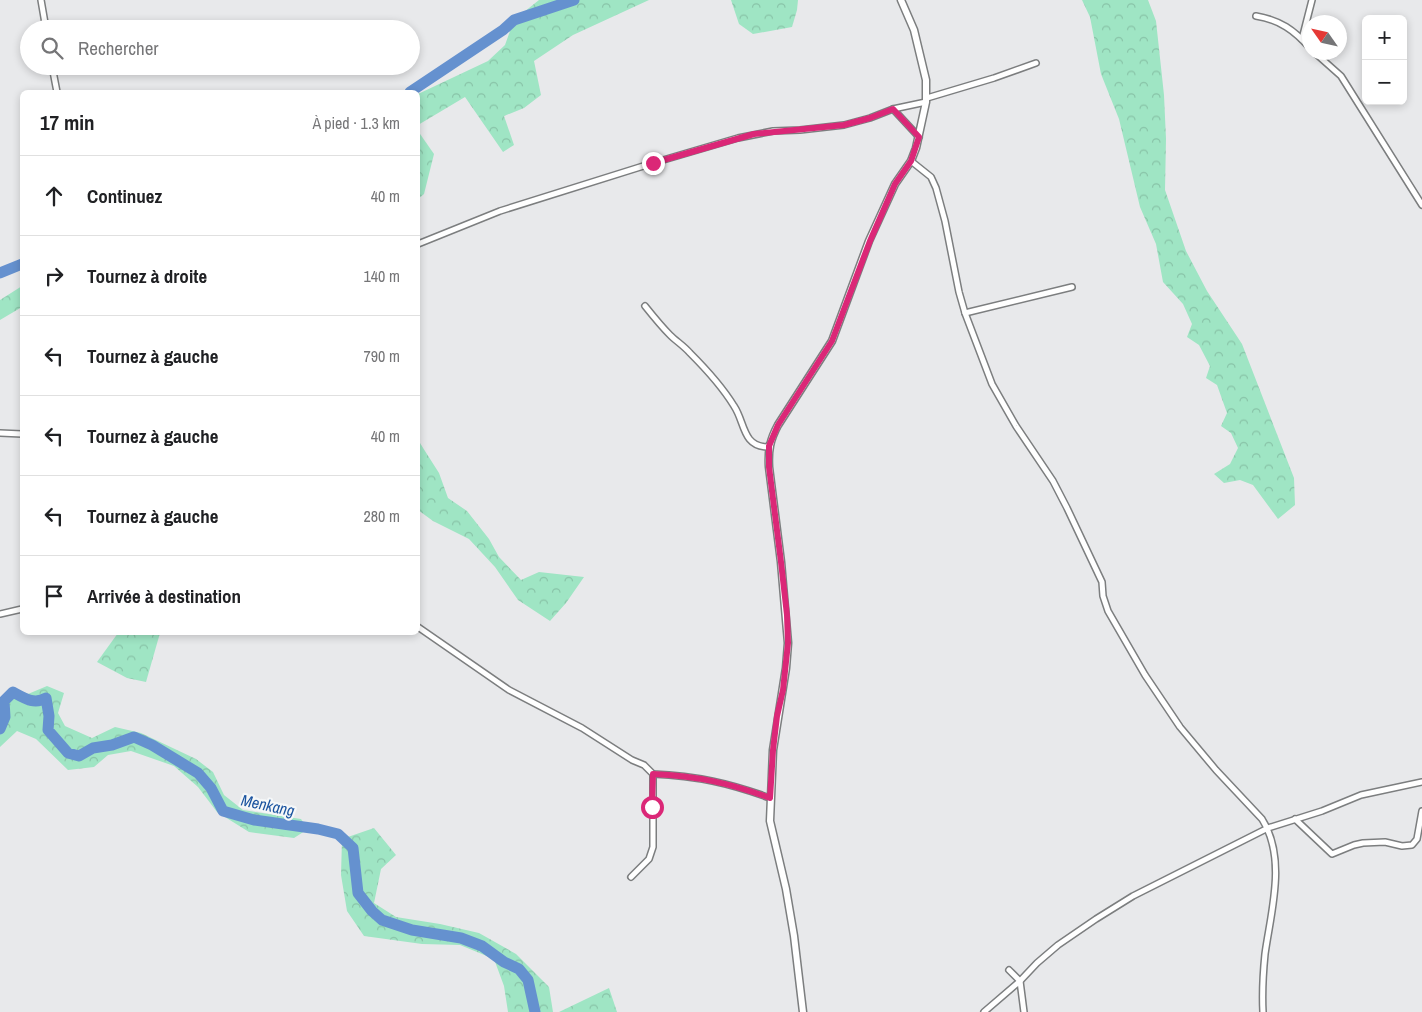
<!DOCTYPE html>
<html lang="fr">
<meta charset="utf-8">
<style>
body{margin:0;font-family:"Archivo Narrow",sans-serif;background:#f6f6f6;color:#202124}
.controls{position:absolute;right:15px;top:15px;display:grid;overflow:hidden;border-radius:8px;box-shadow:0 2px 8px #0003}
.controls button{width:45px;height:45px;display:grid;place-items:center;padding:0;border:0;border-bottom:1px solid #e0e0e0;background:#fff;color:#202124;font:25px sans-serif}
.compass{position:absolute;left:1302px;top:15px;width:45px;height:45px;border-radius:50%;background:#fff;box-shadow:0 2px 8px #0003;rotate:304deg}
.stop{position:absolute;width:15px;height:15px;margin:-11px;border:4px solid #db2777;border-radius:50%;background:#fff}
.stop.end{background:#db2777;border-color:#fff;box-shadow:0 1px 5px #0008}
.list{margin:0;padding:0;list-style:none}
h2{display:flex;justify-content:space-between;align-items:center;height:65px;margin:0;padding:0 20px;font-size:21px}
h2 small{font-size:16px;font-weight:400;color:#757577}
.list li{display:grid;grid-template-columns:32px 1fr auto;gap:15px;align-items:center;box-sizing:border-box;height:80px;padding:0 20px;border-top:1px solid #e0e0e0}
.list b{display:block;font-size:19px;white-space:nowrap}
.list em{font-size:16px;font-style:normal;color:#757577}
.icon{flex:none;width:28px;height:28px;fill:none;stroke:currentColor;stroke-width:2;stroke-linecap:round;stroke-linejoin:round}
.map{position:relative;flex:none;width:1422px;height:1012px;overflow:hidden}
.search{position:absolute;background:#fff;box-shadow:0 2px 8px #0003;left:20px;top:20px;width:400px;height:55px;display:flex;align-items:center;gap:12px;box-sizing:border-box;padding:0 18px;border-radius:28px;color:#757577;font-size:19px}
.panel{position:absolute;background:#fff;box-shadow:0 2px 8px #0003;left:20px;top:90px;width:400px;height:545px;border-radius:8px}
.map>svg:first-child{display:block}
</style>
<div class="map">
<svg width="1422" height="1012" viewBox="0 0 1422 1012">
<defs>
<pattern id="forest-crowns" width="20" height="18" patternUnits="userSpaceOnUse" patternTransform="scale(1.25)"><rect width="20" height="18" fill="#9fe5c4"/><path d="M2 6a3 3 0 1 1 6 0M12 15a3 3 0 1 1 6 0" fill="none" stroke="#88c3a7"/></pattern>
</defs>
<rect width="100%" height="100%" fill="#e8e9eb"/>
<g fill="url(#forest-crowns)">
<polygon points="539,0 649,0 573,35 534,61 541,95 524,108 504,116 514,145 503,152 465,97 418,125 418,94 488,61 505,45 514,20"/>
<polygon points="731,0 798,0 797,10 792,27 753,34 739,24"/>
<polygon points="1082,0 1148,0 1156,21 1164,95 1166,139 1165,190 1186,251 1207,291 1242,344 1294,478 1295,505 1278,519 1253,485 1240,480 1224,483 1214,474 1230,464 1238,448 1231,433 1221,426 1227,413 1217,385 1206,378 1210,366 1199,345 1187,337 1192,324 1183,304 1163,282 1156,244 1140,207 1119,119 1101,74 1090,17"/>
<polygon points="418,131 434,154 424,194 418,199"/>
<polygon points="22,286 22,307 0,320 0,300"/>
<polygon points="418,440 439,473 448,498 467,511 489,539 499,557 521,580 539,572 584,577 566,603 550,621 518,600 495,567 469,539 433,521 418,510"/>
<polygon points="118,633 160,633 146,682 127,678 97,662"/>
<polygon points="47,686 64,693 58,713 65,726 92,738 115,727 141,733 196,759 213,772 224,795 243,810 301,819 308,829 294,838 249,832 217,812 198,787 174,766 131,751 108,755 94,767 68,770 36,739 17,731 0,747 0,700 13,687 28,694"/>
<polygon points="374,828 396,855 381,869 374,903 396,917 440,924 479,933 516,954 549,987 553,1012 508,1012 504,986 494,959 460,945 422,944 364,936 347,911 341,875 342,839"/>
<polygon points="609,988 617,1012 559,1012"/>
</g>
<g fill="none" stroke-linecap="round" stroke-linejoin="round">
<g stroke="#6591cf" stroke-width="11">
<polyline points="410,92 503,30 514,20 574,0"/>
<polyline points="0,273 22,264"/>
<path d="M0,729L5,717L4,701L13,692C24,698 34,705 46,698L49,716L48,730L68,753L79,756L93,748L112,745L134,737L152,745L198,773L211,788L223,811L254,820L318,829L338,834L353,848L358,893L372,911L382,920L412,930L461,938L482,946L504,962L519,969L528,980L535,1012"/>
</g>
<g stroke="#7c7e7f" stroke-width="8">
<g id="minor">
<polyline points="41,0 46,29"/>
<path d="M1256,16C1280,20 1294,30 1310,48"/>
<polyline points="1302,39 1312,0"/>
<polyline points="1314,52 1341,76 1422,205"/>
<polyline points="52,66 57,92"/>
<polyline points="927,98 994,78 1036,63"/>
<polyline points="893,109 919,137"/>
<path d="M911,161L931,177L936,188L945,221L959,292L965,313L992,384L1016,426L1053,481L1067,508L1102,582L1103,596L1108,611L1145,675L1180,727L1216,770L1262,819C1287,859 1271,911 1265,954C1263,974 1262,993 1263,1012"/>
<polyline points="418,244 500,211 653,163 738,138 773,131 800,130 844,125 870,118 893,109 926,102"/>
<path d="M645,306C653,316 661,326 670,335C676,341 684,346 690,353C705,368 723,388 734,406C745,422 742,446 767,447L769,445"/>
<polyline points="965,313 1072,287"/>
<polyline points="0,433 22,434"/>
<polyline points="0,614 22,609"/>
<path d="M418,627L509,690L582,728L632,760L644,765L653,774C697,776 729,783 770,798"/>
<polyline points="1295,819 1332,854 1354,845 1363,843 1385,842 1402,846 1412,845 1417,839 1422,811"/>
<polyline points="631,877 649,859 653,847 653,774"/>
<polyline points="1009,970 1020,981 1024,1012"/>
<polyline points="984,1012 1020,981 1037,963 1058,945 1096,919 1133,896 1268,828 1322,811 1361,795 1422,782"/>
</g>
</g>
<g stroke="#7c7e7f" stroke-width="9">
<path id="tertiary" d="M803,1012L794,936L786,889L770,821L773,750L786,668L788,643L781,562L769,467C768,450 770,440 778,425L832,341L869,241L895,184L911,161L916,148L926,102V80L914,30L901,0"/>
</g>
<use href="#minor" stroke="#fff" stroke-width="5"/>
<use href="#tertiary" stroke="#fff" stroke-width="6"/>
</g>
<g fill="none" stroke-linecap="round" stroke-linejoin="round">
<path stroke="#db2777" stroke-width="6" d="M652,807L653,774C697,776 729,783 770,798L773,750L777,716L783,690L788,643L787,615L781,562L769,467V446L778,425L832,341L870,241L895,184L911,161L919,137L893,109L870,118L844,125L754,134L653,163"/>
</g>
<g text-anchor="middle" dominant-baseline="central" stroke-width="4.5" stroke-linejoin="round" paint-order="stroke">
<g font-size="16" font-style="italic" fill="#1a539f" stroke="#f5f7f8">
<text transform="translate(268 805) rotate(12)">Menkang</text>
</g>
</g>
</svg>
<div class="controls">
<button>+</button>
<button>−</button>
</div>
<svg class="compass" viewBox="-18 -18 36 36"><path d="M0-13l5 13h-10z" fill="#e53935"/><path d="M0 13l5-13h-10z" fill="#757577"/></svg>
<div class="stop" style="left:652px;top:807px"></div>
<div class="stop end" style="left:653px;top:163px"></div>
<div class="search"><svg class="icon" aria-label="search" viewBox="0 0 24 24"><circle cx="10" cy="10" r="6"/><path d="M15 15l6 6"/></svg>Rechercher</div>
<section class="panel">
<h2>17 min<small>À pied · 1.3 km</small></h2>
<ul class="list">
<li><svg class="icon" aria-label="ahead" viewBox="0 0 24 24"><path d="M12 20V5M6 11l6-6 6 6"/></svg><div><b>Continuez</b></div><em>40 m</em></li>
<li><svg class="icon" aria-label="right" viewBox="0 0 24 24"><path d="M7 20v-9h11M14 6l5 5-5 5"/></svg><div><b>Tournez à droite</b></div><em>140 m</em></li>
<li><svg class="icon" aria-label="left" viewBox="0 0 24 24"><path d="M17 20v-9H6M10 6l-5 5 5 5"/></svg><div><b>Tournez à gauche</b></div><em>790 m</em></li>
<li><svg class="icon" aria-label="left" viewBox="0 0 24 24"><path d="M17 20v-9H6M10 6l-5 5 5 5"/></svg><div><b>Tournez à gauche</b></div><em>40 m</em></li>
<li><svg class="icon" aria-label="left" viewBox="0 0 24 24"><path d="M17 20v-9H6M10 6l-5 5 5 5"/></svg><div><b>Tournez à gauche</b></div><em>280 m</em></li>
<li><svg class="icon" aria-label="arrive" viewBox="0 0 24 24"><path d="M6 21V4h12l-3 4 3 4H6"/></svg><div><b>Arrivée à destination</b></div></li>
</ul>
</section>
</div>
